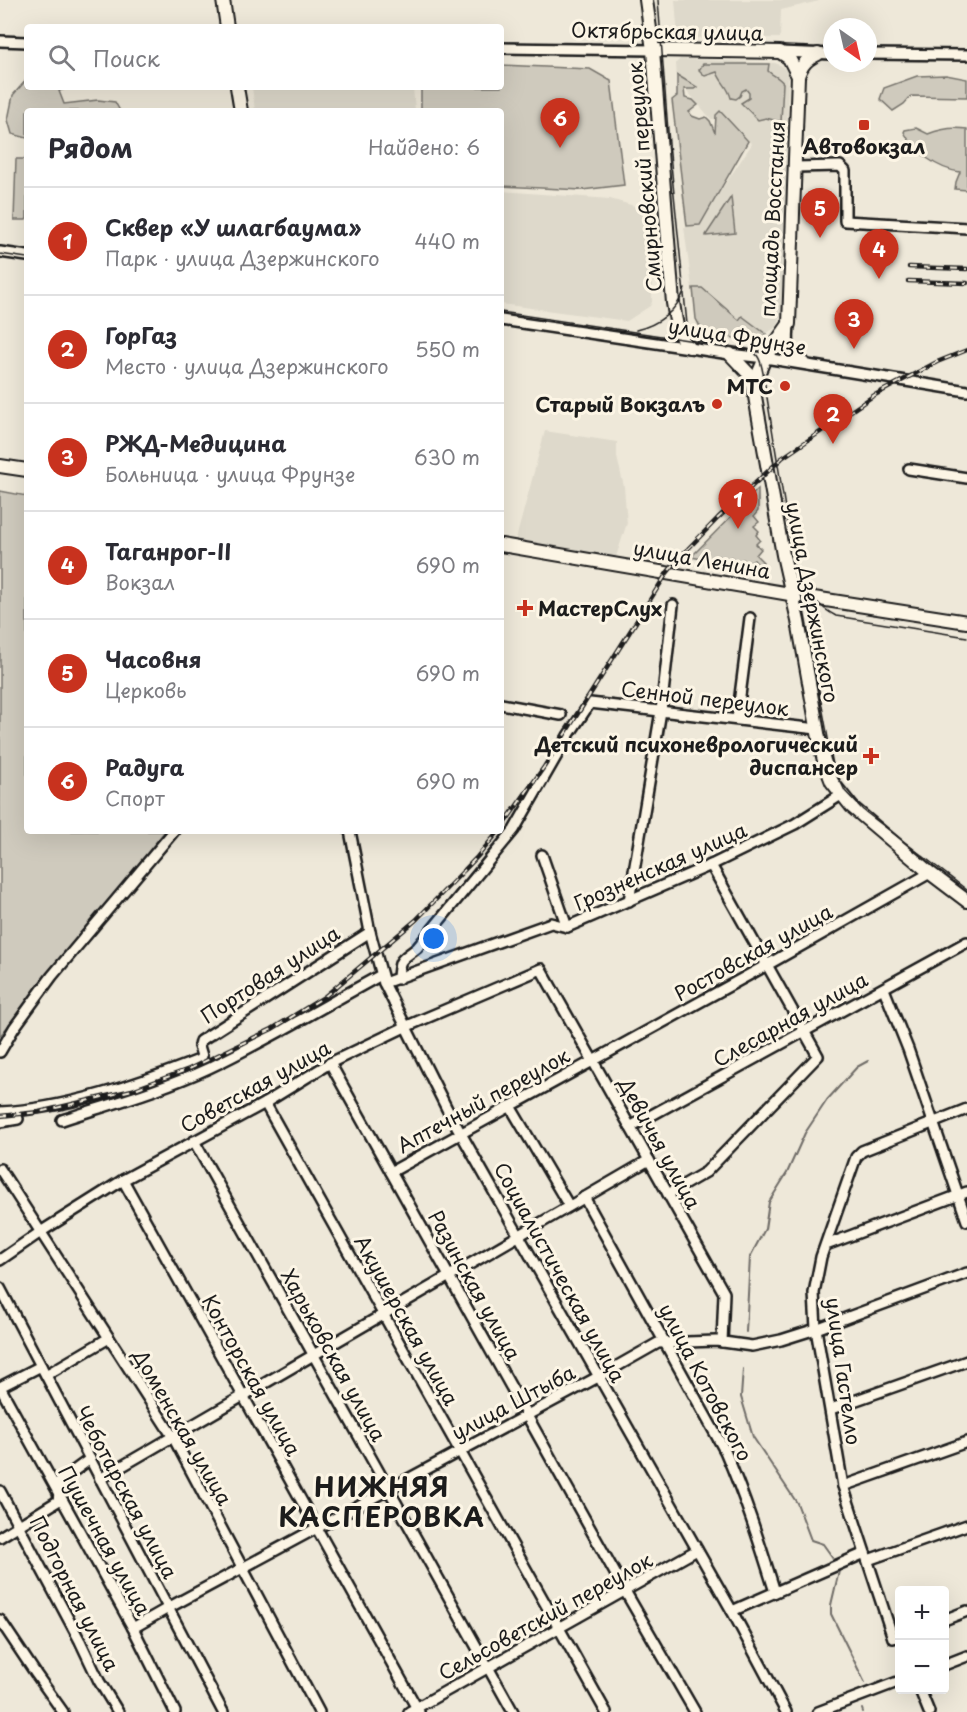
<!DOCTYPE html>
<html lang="ru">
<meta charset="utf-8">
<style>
body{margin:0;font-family:"Playpen Sans",sans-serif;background:#f7f7f7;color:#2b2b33}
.controls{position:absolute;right:18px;bottom:18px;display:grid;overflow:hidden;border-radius:6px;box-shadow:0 6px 24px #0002}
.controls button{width:54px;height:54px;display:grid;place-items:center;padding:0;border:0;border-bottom:2px solid #e1e1e2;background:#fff;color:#2b2b33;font:30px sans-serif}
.compass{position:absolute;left:823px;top:18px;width:54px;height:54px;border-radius:50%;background:#fff;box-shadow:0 6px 24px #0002;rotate:146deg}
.you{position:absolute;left:434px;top:939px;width:21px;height:21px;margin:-15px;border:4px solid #fff;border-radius:50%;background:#1a73e8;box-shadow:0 0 0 9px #1a73e833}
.badge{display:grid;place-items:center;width:39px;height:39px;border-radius:50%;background:#c8321e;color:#fff;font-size:20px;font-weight:700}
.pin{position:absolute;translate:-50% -50px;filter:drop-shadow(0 2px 3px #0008)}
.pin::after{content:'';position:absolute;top:32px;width:21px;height:18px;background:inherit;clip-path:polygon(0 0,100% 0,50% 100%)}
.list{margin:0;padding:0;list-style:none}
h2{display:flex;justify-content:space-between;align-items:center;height:78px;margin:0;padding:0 24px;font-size:26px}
h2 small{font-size:20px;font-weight:400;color:#7c7c81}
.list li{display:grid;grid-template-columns:39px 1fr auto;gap:18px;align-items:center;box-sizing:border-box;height:108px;padding:0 24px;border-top:2px solid #e1e1e2}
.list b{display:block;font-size:22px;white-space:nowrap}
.list p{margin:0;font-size:20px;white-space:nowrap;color:#7c7c81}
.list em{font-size:20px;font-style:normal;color:#7c7c81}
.icon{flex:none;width:33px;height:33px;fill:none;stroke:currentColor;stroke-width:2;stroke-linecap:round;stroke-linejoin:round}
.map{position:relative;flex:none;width:967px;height:1712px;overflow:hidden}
.search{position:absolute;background:#fff;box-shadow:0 6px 24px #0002;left:24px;top:24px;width:480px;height:66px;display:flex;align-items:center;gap:15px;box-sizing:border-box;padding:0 21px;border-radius:6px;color:#7c7c81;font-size:22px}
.panel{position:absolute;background:#fff;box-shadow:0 6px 24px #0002;left:24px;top:108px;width:480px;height:726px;border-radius:6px}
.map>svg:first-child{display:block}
</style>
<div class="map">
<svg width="967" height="1712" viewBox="0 0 967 1712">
<rect width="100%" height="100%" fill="#eee8d9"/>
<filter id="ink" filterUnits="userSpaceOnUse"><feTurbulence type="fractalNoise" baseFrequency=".0167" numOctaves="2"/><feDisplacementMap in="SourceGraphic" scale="12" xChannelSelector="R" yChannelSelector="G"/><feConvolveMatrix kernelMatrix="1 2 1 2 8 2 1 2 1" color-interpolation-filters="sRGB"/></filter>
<g filter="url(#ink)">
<g fill="#ded9cb">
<polygon points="675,0 819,0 819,1 781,10 780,38 678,38"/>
<polygon points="680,59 775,63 782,66 787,71 788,76 785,302 776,327 760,338 751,339 706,335 699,331 697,326 684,227 697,226 752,144 727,120 711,119 677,79 676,63"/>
<polygon points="252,87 413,87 415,111 255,111"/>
<polygon points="501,191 610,199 638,207 647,214 652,290 652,302 650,306 627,321 501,304"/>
<polygon points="545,431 617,442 617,457 624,487 627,523 615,560 516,539"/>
</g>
<g fill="#cfcabd" stroke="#76736c" stroke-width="1.5">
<path d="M703,64H769L768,71C773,76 779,77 783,83L781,122L766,118L758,120L741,103L749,98V93L746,89L742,91L740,96L736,99L731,98C728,86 721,83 717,72L705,76L699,70Z"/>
<polygon points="501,65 590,69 611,81 624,185 582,190 501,186 501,111 421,111 421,87 501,87"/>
<polygon points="677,75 697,87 694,89 684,89 685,98 693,100 698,105 689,112 692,116 700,119 706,117 710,121 715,133 716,115 720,111 748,141 700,225 687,226 672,100 677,96"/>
<polygon points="946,75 967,79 967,97 911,96 904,104 893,111 880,99 884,88 917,76"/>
<polygon points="27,79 27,87 70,87 59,91 64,104 98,100 115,102 120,111 27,111 27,138 12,134 8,120 13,95"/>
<path d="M916,128L928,134C940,129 954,127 967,129V190L955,189L956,182L960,172C938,169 915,153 904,132L905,130Z"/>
<polygon points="16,159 27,159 27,218 26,220 14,220"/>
<polygon points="731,197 735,233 706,236 706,235"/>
<polygon points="693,288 702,288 739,320 742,316 766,334 759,341 712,335 702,330 696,319"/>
<polygon points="758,489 758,511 754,516 759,522 754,526 759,531 756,535 760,540 756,544 761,549 756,555 763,562 759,566 754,560 748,564 743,559 739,564 731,557 726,562 719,556 713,561 691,557"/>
<polygon points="0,491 27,496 27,831 165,831 0,1036"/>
</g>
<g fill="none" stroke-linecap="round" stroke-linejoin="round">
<g stroke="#6f6c67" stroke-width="2">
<polyline points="746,1332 750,1257 765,1229 769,1202 787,1173 805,1133 827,1100 857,1067 868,1061"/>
<polyline points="743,1369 741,1397 753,1437 797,1503 811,1540 823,1544 833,1558"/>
<polyline points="839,1571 831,1605 831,1614 865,1683"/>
<polyline points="862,1709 863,1712"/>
</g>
<g stroke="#1c1c1c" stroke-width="14">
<g id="minor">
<polyline points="0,41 27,42"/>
<polyline points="501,48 653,50"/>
<polyline points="780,52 832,54"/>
<polyline points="868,54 967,55"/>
<polyline points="795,167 840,166 845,171 845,221 967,228"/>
<polyline points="0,252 27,256"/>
<polyline points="501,320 730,354 765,358 967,391"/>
<path d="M789,324C788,342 785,354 804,362"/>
<polyline points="909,469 967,478"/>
<polyline points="501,704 561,715"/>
<polyline points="737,719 750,618"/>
<polyline points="350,831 370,932 384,983 447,1109 732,1611 786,1712"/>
<polyline points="542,855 567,927"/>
<polyline points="629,901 661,711 673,605"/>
<path d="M398,979C399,957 401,961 417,948L514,830L568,736L590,703L817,729"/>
<polyline points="384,983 551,923 567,927 711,865 795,824 841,795"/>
<polyline points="884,989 908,1049 967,1221"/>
<polyline points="0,1052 14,1028 52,976 174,831"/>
<polyline points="330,1063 625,1591 695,1712"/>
<polyline points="265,1103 606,1712"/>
<polyline points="510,1106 569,1206"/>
<path d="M0,1112C65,1109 138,1084 199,1060L202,1056L199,1046L200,1041L370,932"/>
<path d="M62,1120C111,1104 162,1090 209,1068C268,1040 324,1006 381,975"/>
<polyline points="0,1122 18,1119"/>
<polyline points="630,1127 967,942"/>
<polyline points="194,1141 513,1712"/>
<polyline points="0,1169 173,1437 319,1712"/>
<polyline points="391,1172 767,965 930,873"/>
<polyline points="123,1180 419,1712"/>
<polyline points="668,1194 706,1172 818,1056 711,865"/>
<path d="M584,1197L725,1451C745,1497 760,1544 775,1592"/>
<polyline points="826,1245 967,1192"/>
<polyline points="0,1260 42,1231 123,1180 265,1103 330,1063 405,1027 541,969 724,1293 722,1342"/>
<polyline points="0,1288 223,1712"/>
<polyline points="41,1366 0,1387 133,1628 175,1712"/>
<polyline points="46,1375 109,1338"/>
<polyline points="831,1409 967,1361"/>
<polyline points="100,1479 649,1160"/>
<polyline points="843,1486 967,1442"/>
<polyline points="0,1491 80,1641 99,1681 118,1712"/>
<polyline points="0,1537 58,1501 59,1493 57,1485 60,1481 90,1459"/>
<polyline points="868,1560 967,1525"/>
<polyline points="732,1611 865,1553"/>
<polyline points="0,1620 36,1674 63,1712"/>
<polyline points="944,1620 967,1611"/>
<polyline points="133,1628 168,1608 598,1377 658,1343 716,1341 752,1346 781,1340 816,1329 967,1273"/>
<polyline points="900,1636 893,1638 843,1486 816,1329 814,1293 821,1257 856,1157 862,1151 967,1109"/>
<polyline points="944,1665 967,1656"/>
<polyline points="920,1690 929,1712"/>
<polyline points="409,1712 697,1550"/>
<polyline points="818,1712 900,1681"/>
</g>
</g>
<g stroke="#1c1c1c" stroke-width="16">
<g id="major">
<polyline points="223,0 227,27"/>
<path d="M646,0L653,50L673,303C676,319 676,336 689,347"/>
<polyline points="653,50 780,52 789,58 798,76"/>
<path d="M818,54C807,59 802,64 798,76L789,324L765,358L759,372L754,391L783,555L798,621L820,744L824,761L832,782L852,807L930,873L967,901"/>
<polyline points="237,87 241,111"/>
<polyline points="730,354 749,374 754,390"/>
<polyline points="0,466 27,470"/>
<polyline points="501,545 807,597 967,622"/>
</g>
</g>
<use href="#minor" stroke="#fcf5e5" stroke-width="9"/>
<use href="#major" stroke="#fcf5e5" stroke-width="12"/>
<g stroke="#1c1c1c" stroke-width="1.5">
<polyline points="658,0 669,144 687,324 695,337 704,342"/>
<polyline points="0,254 27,258"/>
<path d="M501,312L748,349C759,353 761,362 763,373L786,514L833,765L845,791L863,810L967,890"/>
<path d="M636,330C658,325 677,311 685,289"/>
<path d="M802,580C809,596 821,608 836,616L967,637"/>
</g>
<g stroke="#1c1c1c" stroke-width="4.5">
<g id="rail">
<polyline points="909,267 967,269"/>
<polyline points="908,281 967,283"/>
<polyline points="501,828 544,767 667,573 680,557 718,518 782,458 873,396 937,362 967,350"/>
<polyline points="0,1116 39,1112 132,1090 189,1069 272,1029 324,997 416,920 477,857 499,831"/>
</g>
</g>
<use href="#rail" stroke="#fcf5e5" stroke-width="2" stroke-dasharray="7" stroke-linecap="butt"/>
</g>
</g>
<g fill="#c8321e" stroke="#fcf5e5" stroke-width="2">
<rect x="858" y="119" width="12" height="12" rx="3"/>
<circle cx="785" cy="386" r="6"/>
<circle cx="717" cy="404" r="6"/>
<path d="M522 599h6v6h6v6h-6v6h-6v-6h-6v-6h6z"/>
<path d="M868 747h6v6h6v6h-6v6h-6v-6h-6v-6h6z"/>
</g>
<g text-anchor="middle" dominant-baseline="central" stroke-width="6" stroke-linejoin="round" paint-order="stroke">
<g font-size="20" fill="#1c1c1c" stroke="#fcf5e5">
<text transform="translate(667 31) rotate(1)">Октябрьская улица</text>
<text transform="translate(644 177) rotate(-95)">Смирновский переулок</text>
<text transform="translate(772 219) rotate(-87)">площадь Восстания</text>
<text transform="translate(737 336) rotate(9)">улица Фрунзе</text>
<text transform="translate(702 559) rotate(10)">улица Ленина</text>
<text transform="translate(813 602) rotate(79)">улица Дзержинского</text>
<text transform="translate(705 698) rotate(7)">Сенной переулок</text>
<text transform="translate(660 866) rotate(-24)">Грозненская улица</text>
<text transform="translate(753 952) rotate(-29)">Ростовская улица</text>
<text transform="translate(270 974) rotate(-33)">Портовая улица</text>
<text transform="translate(790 1019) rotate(-29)">Слесарная улица</text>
<text transform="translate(255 1086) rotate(-29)">Советская улица</text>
<text transform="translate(483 1100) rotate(-29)">Аптечный переулок</text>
<text transform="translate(660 1143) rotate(61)">Девичья улица</text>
<text transform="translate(560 1272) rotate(61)">Социалистическая улица</text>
<text transform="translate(475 1285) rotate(61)">Разинская улица</text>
<text transform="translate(407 1320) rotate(61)">Акушерская улица</text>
<text transform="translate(334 1355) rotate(61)">Харьковская улица</text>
<text transform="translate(844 1371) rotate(82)">улица Гастелло</text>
<text transform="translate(252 1375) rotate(61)">Конторская улица</text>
<text transform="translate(706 1382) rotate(62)">улица Котовского</text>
<text transform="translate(513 1402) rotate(-28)">улица Штыба</text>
<text transform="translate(183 1427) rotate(60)">Доменская улица</text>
<text transform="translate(127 1492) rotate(62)">Чеботарская улица</text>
<text transform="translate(105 1540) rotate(61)">Пушечная улица</text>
<text transform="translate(75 1593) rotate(63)">Подгорная улица</text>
<text transform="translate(545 1616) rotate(-29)">Сельсоветский переулок</text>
</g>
<g font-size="20" font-weight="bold" fill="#1c1c1c" stroke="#fcf5e5" text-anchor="end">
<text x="864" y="146" text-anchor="middle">Автовокзал</text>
<text x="773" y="386">МТС</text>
<text x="705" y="404">Старый Вокзалъ</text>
<text x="538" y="608" text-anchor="start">МастерСлух</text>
<text x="858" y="744">Детский психоневрологический<tspan x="858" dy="23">диспансер</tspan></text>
</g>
<g font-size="26" font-weight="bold" letter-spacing="1.5" fill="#1c1c1c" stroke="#fcf5e5">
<text x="382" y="1486">НИЖНЯЯ<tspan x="382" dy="30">КАСПЕРОВКА</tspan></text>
</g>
</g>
</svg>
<div class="controls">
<button>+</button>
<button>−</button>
</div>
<svg class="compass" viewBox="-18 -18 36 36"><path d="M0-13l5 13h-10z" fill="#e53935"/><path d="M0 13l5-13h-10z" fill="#7c7c81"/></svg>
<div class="you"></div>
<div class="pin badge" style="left:738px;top:529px">1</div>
<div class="pin badge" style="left:833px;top:444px">2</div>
<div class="pin badge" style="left:854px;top:349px">3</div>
<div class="pin badge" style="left:879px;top:279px">4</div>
<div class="pin badge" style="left:820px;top:238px">5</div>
<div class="pin badge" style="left:560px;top:148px">6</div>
<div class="search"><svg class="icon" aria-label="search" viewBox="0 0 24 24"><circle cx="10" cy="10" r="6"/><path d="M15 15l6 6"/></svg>Поиск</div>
<section class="panel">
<h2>Рядом<small>Найдено: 6</small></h2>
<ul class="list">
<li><span class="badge">1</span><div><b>Сквер «У шлагбаума»</b><p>Парк · улица Дзержинского</p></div><em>440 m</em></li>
<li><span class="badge">2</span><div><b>ГорГаз</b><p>Место · улица Дзержинского</p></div><em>550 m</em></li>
<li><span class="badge">3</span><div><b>РЖД-Медицина</b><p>Больница · улица Фрунзе</p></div><em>630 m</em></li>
<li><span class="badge">4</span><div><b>Таганрог-II</b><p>Вокзал</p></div><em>690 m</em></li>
<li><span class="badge">5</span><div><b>Часовня</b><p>Церковь</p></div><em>690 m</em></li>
<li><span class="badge">6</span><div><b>Радуга</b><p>Спорт</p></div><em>690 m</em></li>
</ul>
</section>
</div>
